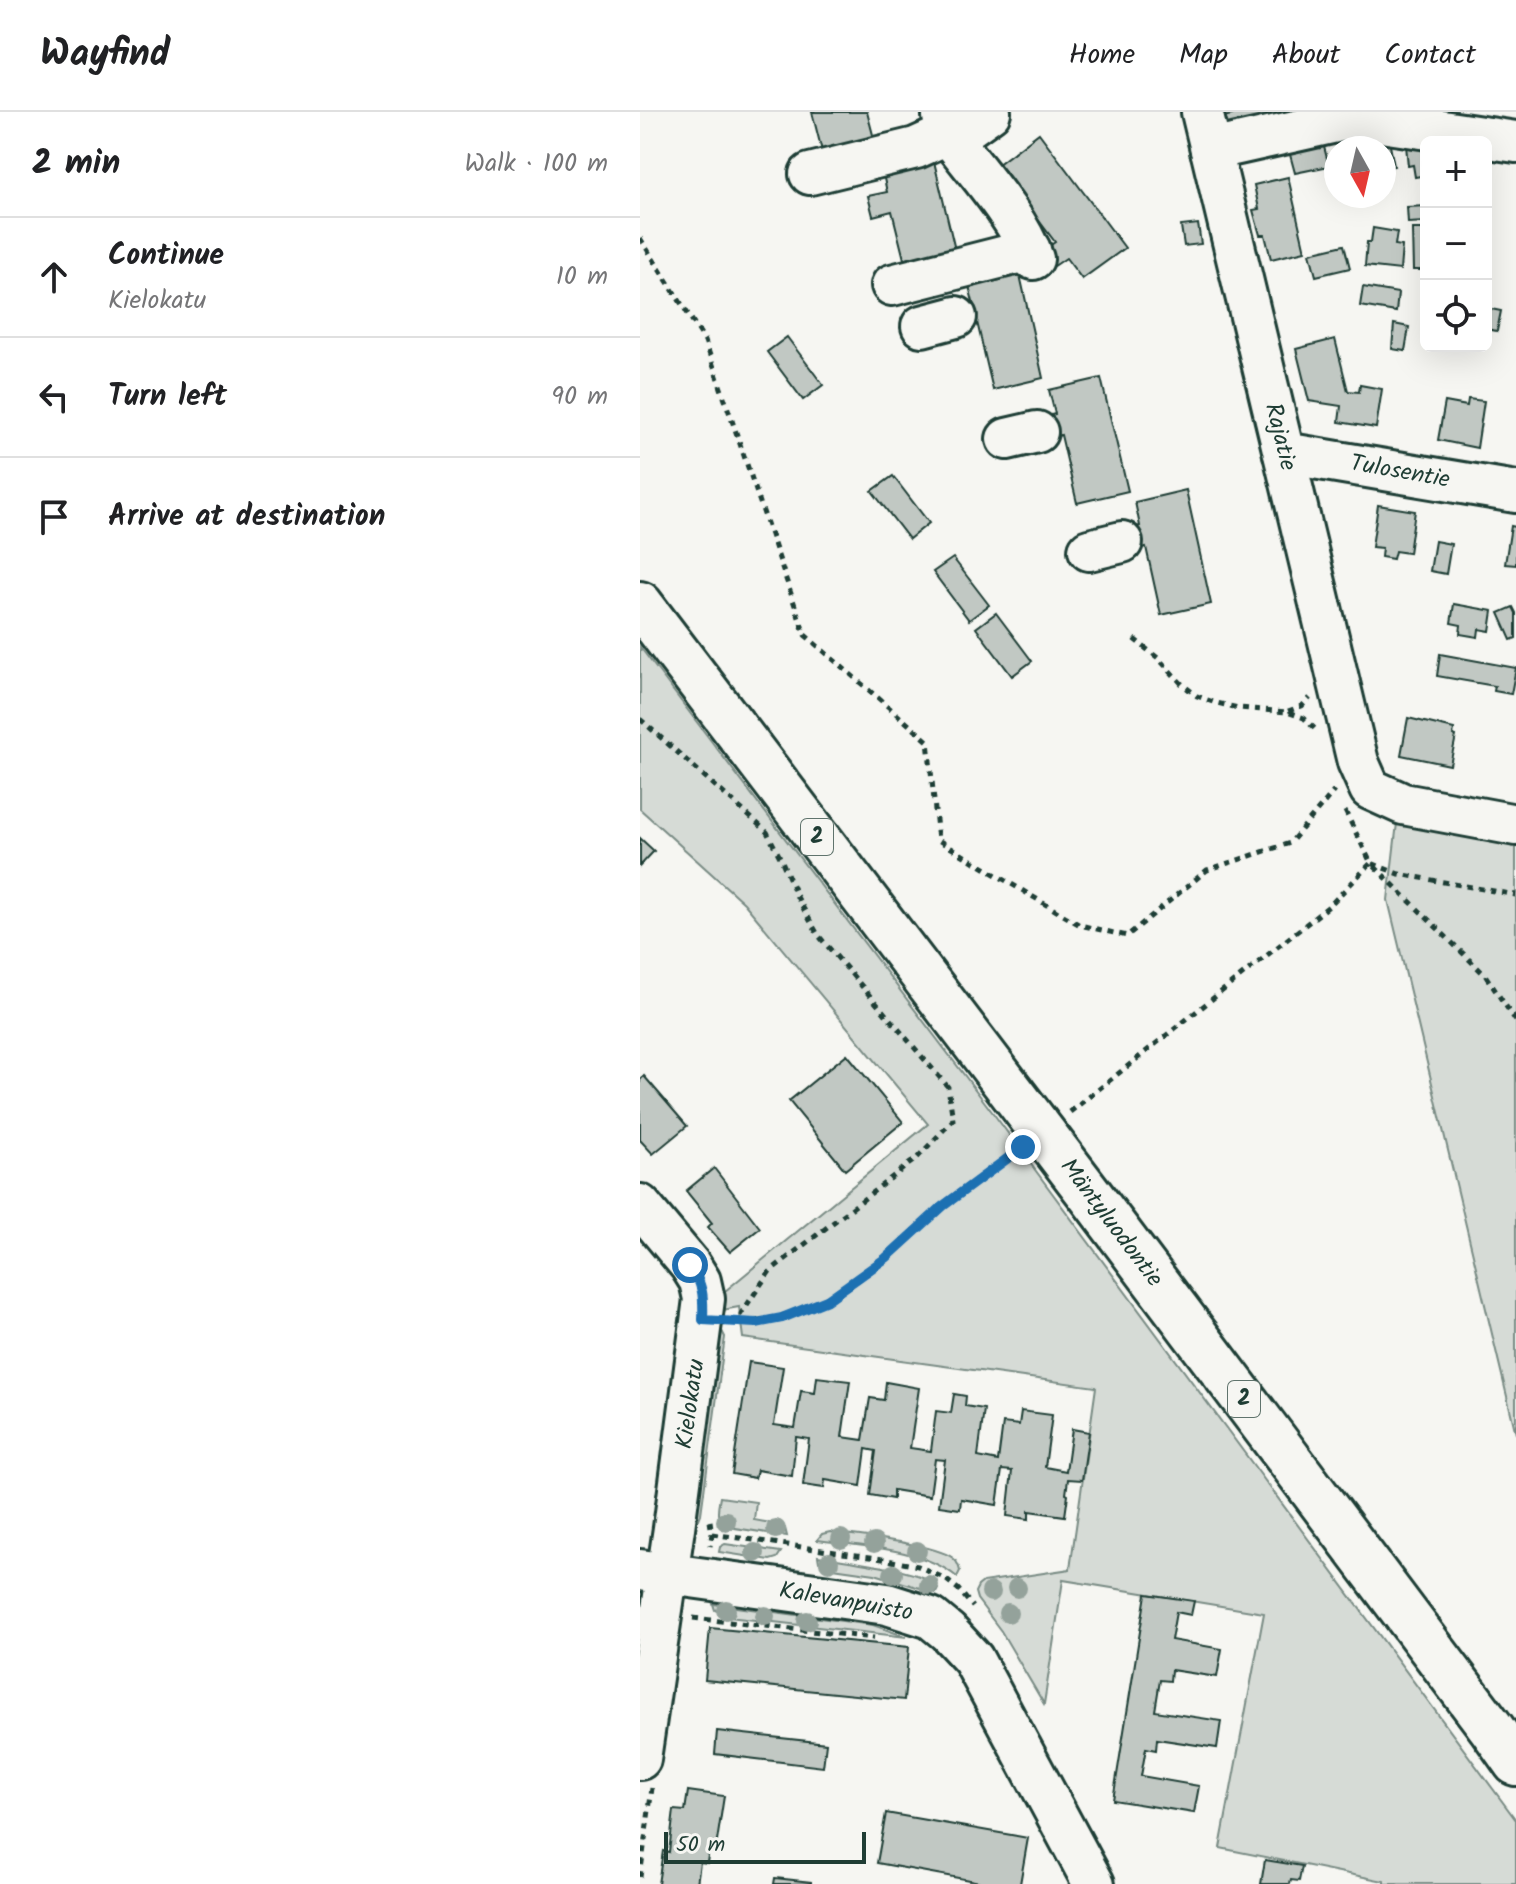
<!DOCTYPE html>
<meta charset="utf-8">
<style>
body{margin:0;font-family:Kalam,sans-serif;background:#f2f2f2;color:#202124}
.controls{position:absolute;right:24px;top:24px;display:grid;overflow:hidden;border-radius:12px;box-shadow:0 8px 32px #0002}
.controls button{width:72px;height:72px;display:grid;place-items:center;padding:0;border:0;border-bottom:2px solid #e0e0e0;background:#fff;color:#202124;font:40px sans-serif}
.compass{position:absolute;left:684px;top:24px;width:72px;height:72px;border-radius:50%;background:#fff;box-shadow:0 8px 32px #0002;rotate:172deg}
.scale{position:absolute;left:24px;bottom:20px;width:202px;box-sizing:border-box;padding-left:8px;border:4px solid #1f3d34;border-top:0;font-size:22px;line-height:28px;white-space:nowrap;color:#1f3d34;-webkit-text-stroke:6px #f6f6f2;paint-order:stroke}
.stop{position:absolute;width:24px;height:24px;margin:-18px;border:6px solid #1f6fb2;border-radius:50%;background:#fff}
.stop.end{background:#1f6fb2;border-color:#fff;box-shadow:0 2px 8px #0008}
.list{margin:0;padding:0;list-style:none}
h2{display:flex;justify-content:space-between;align-items:center;height:104px;margin:0;padding:0 32px;font-size:34px}
h2 small{font-size:26px;font-weight:400;color:#757577}
.list li{display:grid;grid-template-columns:52px 1fr auto;gap:24px;align-items:center;box-sizing:border-box;height:120px;padding:0 32px;border-top:2px solid #e0e0e0}
.list b{display:block;font-size:30px;white-space:nowrap}
.list p{margin:0;font-size:26px;white-space:nowrap;color:#757577}
.list em{font-size:26px;font-style:normal;color:#757577}
.icon{flex:none;width:44px;height:44px;fill:none;stroke:currentColor;stroke-width:2;stroke-linecap:round;stroke-linejoin:round}
.map{position:relative;flex:none;width:876px;height:1772px;overflow:hidden}
header{display:flex;align-items:center;gap:48px;box-sizing:border-box;height:112px;padding:0 40px;background:#fff;border-bottom:2px solid #e0e0e0}
header strong{font-size:38px}
nav{display:flex;gap:44px;margin-inline-start:auto;font-size:28px}
main{display:flex}
aside{flex:1;background:#fff}
.map>svg:first-child{display:block}
</style>
<header>
<strong>Wayfind</strong>
<nav><a>Home</a><a>Map</a><a>About</a><a>Contact</a></nav>
</header>
<main>
<aside>
<h2>2 min<small>Walk · 100 m</small></h2>
<ul class="list">
<li><svg class="icon" aria-label="ahead" viewBox="0 0 24 24"><path d="M12 20V5M6 11l6-6 6 6"/></svg><div><b>Continue</b><p>Kielokatu</p></div><em>10 m</em></li>
<li><svg class="icon" aria-label="left" viewBox="0 0 24 24"><path d="M17 20v-9H6M10 6l-5 5 5 5"/></svg><div><b>Turn left</b></div><em>90 m</em></li>
<li><svg class="icon" aria-label="arrive" viewBox="0 0 24 24"><path d="M6 21V4h12l-3 4 3 4H6"/></svg><div><b>Arrive at destination</b></div></li>
</ul>
</aside>
<div class="map">
<svg width="876" height="1772" viewBox="0 0 876 1772">
<rect width="100%" height="100%" fill="#f6f6f2"/>
<filter id="ink" filterUnits="userSpaceOnUse"><feTurbulence type="fractalNoise" baseFrequency=".0125" numOctaves="2"/><feDisplacementMap in="SourceGraphic" scale="16" xChannelSelector="R" yChannelSelector="G"/><feConvolveMatrix kernelMatrix="1 2 1 2 8 2 1 2 1" color-interpolation-filters="sRGB"/></filter>
<g filter="url(#ink)">
<g fill="#d6dbd6" stroke="#7a8c85" stroke-width="2">
<polygon points="0,535 353,1001 876,1708 876,1772 744,1772 744,1769 580,1736 624,1501 423,1468 404,1592 361,1519 337,1487 335,1480 338,1474 343,1470 430,1457 456,1275 103,1226 99,1195 77,1199 79,1184 288,1012 104,791 0,697"/>
<polygon points="757,711 876,733 876,1322 748,788"/>
<polygon points="76,1216 82,1219 85,1225 61,1402 59,1407 53,1407"/>
<path d="M80,1385L116,1390L114,1408L136,1412L145,1416L147,1424L88,1415C74,1408 78,1397 80,1385Z"/>
<path d="M190,1420C214,1424 301,1432 315,1448C318,1451 319,1455 320,1459L317,1465C283,1436 220,1434 177,1428L182,1422Z"/>
<polygon points="85,1432 141,1440 137,1446 130,1448 79,1440 80,1435"/>
<path d="M178,1444C200,1448 279,1458 294,1471C296,1472 296,1475 298,1477L296,1481L235,1462L186,1455L179,1450Z"/>
<polygon points="73,1492 233,1513 267,1525 88,1505 75,1498"/>
</g>
<g fill="#c1c8c3" stroke="#1f3d34" stroke-width="2">
<polygon points="172,0 227,0 238,42 186,55"/>
<polygon points="591,0 627,0 630,11 586,20 583,5 592,3"/>
<polygon points="399,21 485,136 442,167 426,146 410,157 398,142 415,130 357,53"/>
<polygon points="748,23 754,54 744,56 744,36 714,36 712,30"/>
<polygon points="683,31 689,54 655,61 649,39"/>
<polygon points="786,32 786,59 781,59 781,64 775,65 773,53 768,54 766,33"/>
<polygon points="292,41 319,155 269,167 252,99 233,104 228,84 247,80 241,53"/>
<polygon points="648,65 665,139 631,147 625,123 620,123 613,98 619,97 614,73"/>
<polygon points="708,84 723,84 724,90 710,92"/>
<polygon points="846,85 850,85 853,103 846,104"/>
<polygon points="786,94 786,110 768,111 767,95"/>
<polygon points="558,112 561,132 544,134 541,114"/>
<polygon points="733,116 757,120 755,133 762,134 760,158 725,154 727,130 731,130"/>
<polygon points="772,117 786,117 786,158 773,158"/>
<polygon points="704,133 710,156 676,164 670,141"/>
<polygon points="378,154 403,266 353,278 337,210 318,215 313,195 333,190 327,166"/>
<polygon points="723,175 758,181 756,200 720,194"/>
<polygon points="846,196 861,199 857,219 846,217"/>
<polygon points="754,212 769,215 765,239 752,237"/>
<polygon points="147,225 183,273 163,288 127,240"/>
<polygon points="695,227 708,279 719,280 720,273 742,277 736,316 699,310 701,294 669,289 656,237"/>
<polygon points="461,266 488,379 437,391 421,323 399,328 395,307 415,302 409,278"/>
<polygon points="828,287 844,289 837,336 798,328 805,290 827,294"/>
<polygon points="253,364 289,411 269,427 232,379"/>
<polygon points="546,378 571,492 521,503 506,435 484,440 480,419 500,414 495,390"/>
<polygon points="738,393 775,399 769,441 755,439 753,447 741,445 742,436 732,435"/>
<polygon points="871,414 876,415 876,453 865,452"/>
<polygon points="795,429 811,432 806,462 790,459"/>
<polygon points="313,446 349,493 329,508 293,460"/>
<polygon points="814,492 853,499 850,519 839,517 838,525 820,522 821,513 811,511"/>
<polygon points="873,495 876,501 876,526 871,528 859,501"/>
<polygon points="356,501 392,549 372,564 336,516"/>
<polygon points="800,542 876,556 871,582 854,579 855,574 797,564"/>
<polygon points="768,606 814,617 813,623 816,624 810,653 761,643"/>
<polygon points="0,726 14,739 0,754"/>
<polygon points="207,942 263,1010 205,1058 149,989"/>
<polygon points="4,964 47,1014 13,1042 0,1028 0,968"/>
<polygon points="74,1056 120,1116 90,1140 68,1115 72,1111 46,1079"/>
<polygon points="109,1250 143,1255 134,1313 155,1316 161,1279 175,1281 177,1265 210,1269 202,1325 223,1328 230,1286 244,1288 246,1270 279,1276 270,1336 291,1339 296,1299 311,1301 314,1282 326,1284 325,1294 344,1297 338,1345 358,1349 363,1311 379,1313 381,1299 412,1303 405,1355 426,1359 432,1317 449,1320 442,1368 428,1367 426,1382 428,1383 425,1404 389,1399 389,1407 367,1404 372,1359 362,1358 357,1393 321,1387 320,1397 299,1394 305,1348 295,1347 290,1384 253,1378 253,1387 230,1383 236,1339 226,1337 221,1374 185,1368 184,1376 163,1373 169,1327 156,1325 152,1364 117,1358 115,1366 92,1362"/>
<polygon points="506,1482 554,1489 551,1503 536,1500 531,1528 582,1537 577,1565 531,1558 530,1569 520,1568 515,1599 581,1609 577,1636 517,1627 516,1638 506,1636 501,1664 559,1674 554,1701 473,1688"/>
<polygon points="70,1516 269,1535 264,1588 65,1568"/>
<polygon points="77,1619 186,1631 183,1655 75,1642"/>
<polygon points="48,1679 84,1684 76,1736 69,1736 67,1751 60,1750 57,1772 18,1772 23,1739 29,1740 34,1698 45,1699"/>
<polygon points="246,1701 388,1726 380,1772 351,1772 237,1751"/>
<polygon points="625,1748 662,1754 659,1769 651,1768 650,1772 621,1772"/>
<polygon points="135,1766 171,1770 171,1772 134,1772"/>
</g>
<g fill="none" stroke-linecap="round" stroke-linejoin="round">
<g stroke="#1f3d34" stroke-width="46">
<g id="minor">
<polyline points="562,0 718,650 730,677 763,692 876,713"/>
<polyline points="303,4 306,19 312,27 350,0"/>
<path d="M312,27C339,63 378,105 393,147"/>
<polyline points="571,38 714,6 876,30"/>
<polyline points="170,62 276,36 309,21"/>
<polyline points="252,173 390,138"/>
<polyline points="282,214 316,205"/>
<polyline points="367,327 397,320"/>
<polyline points="644,341 876,380"/>
<polyline points="449,438 482,430"/>
<polyline points="0,1093 50,1153 60,1169 64,1187 34,1416 0,1647"/>
<polyline points="0,1458 247,1492 291,1506 308,1520 333,1547 454,1772"/>
</g>
</g>
<g stroke="#1f3d34" stroke-width="50">
<polyline id="highway" points="0,492 451,1084 852,1617 876,1651"/>
</g>
<g stroke="#1f3d34" stroke-width="5" stroke-dasharray="6 6" stroke-linecap="butt">
<polyline points="0,126 65,229 165,523 288,629 298,728 440,813 487,824 567,758 650,731 694,679"/>
<polyline points="494,527 518,546 542,572 557,584 573,590 598,596 647,600 664,606 677,619"/>
<polyline points="648,599 662,594 670,586"/>
<polyline points="0,607 127,720 141,747 157,785 178,823 308,975 313,1008 277,1046 130,1159 96,1209"/>
<polyline points="705,699 731,751 759,762 876,783"/>
<polyline points="430,1000 689,794 731,751 845,863 876,909"/>
<path d="M93,1210C152,1212 203,1182 247,1145C266,1129 283,1111 302,1095C325,1075 351,1059 376,1041"/>
<polyline points="70,1409 72,1422 70,1434"/>
<polyline points="72,1422 237,1446 278,1454 304,1466 318,1477 333,1495"/>
<polyline points="53,1506 234,1526"/>
<polyline points="0,1765 12,1676"/>
</g>
<use href="#minor" stroke="#f6f6f2" stroke-width="40"/>
<use href="#highway" stroke="#f6f6f2" stroke-width="44"/>
</g>
<g fill="#94a29b">
<circle cx="86" cy="1409" r="10"/>
<circle cx="136" cy="1417" r="10"/>
<circle cx="201" cy="1427" r="10"/>
<circle cx="234" cy="1431" r="10"/>
<circle cx="277" cy="1439" r="10"/>
<circle cx="115" cy="1441" r="10"/>
<circle cx="189" cy="1450" r="10"/>
<circle cx="253" cy="1462" r="10"/>
<circle cx="289" cy="1473" r="10"/>
<circle cx="377" cy="1476" r="10"/>
<circle cx="351" cy="1480" r="10"/>
<circle cx="86" cy="1498" r="10"/>
<circle cx="368" cy="1501" r="10"/>
<circle cx="125" cy="1504" r="10"/>
<circle cx="167" cy="1509" r="10"/>
</g>
</g>
<g fill="none" stroke-linecap="round" stroke-linejoin="round" filter="url(#ink)">
<path stroke="#1f6fb2" stroke-width="10" d="M50,1153C63,1173 64,1183 63,1208L116,1211L142,1206L187,1188L246,1146L303,1094L383,1035"/>
</g>
<g text-anchor="middle" dominant-baseline="central" stroke-width="6" stroke-linejoin="round" paint-order="stroke">
<g fill="#f6f6f2" stroke="#60746d" stroke-width="2">
<rect x="161" y="707" width="32" height="36" rx="6"/>
<rect x="588" y="1269" width="32" height="36" rx="6"/>
</g>
<g font-size="22" font-weight="bold" fill="#1f3d34">
<text x="177" y="725">2</text>
<text x="604" y="1287">2</text>
</g>
<g font-size="24" fill="#1f3d34" stroke="#f6f6f2">
<text transform="translate(640 325) rotate(76)">Rajatie</text>
<text transform="translate(760 360) rotate(10)">Tulosentie</text>
<text transform="translate(471 1111) rotate(53)">Mäntyluodontie</text>
<text transform="translate(51 1292) rotate(-82)">Kielokatu</text>
<text transform="translate(206 1490) rotate(10)">Kalevanpuisto</text>
</g>
</g>
</svg>
<div class="controls">
<button>+</button>
<button>−</button>
<button><svg class="icon" aria-label="locate" viewBox="0 0 24 24"><circle cx="12" cy="12" r="6"/><path d="M12 2v4M12 18v4M2 12h4M18 12h4"/></svg></button>
</div>
<svg class="compass" viewBox="-18 -18 36 36"><path d="M0-13l5 13h-10z" fill="#e53935"/><path d="M0 13l5-13h-10z" fill="#757577"/></svg>
<div class="scale">50 m</div>
<div class="stop" style="left:50px;top:1153px"></div>
<div class="stop end" style="left:383px;top:1035px"></div>
</div>
</main>
